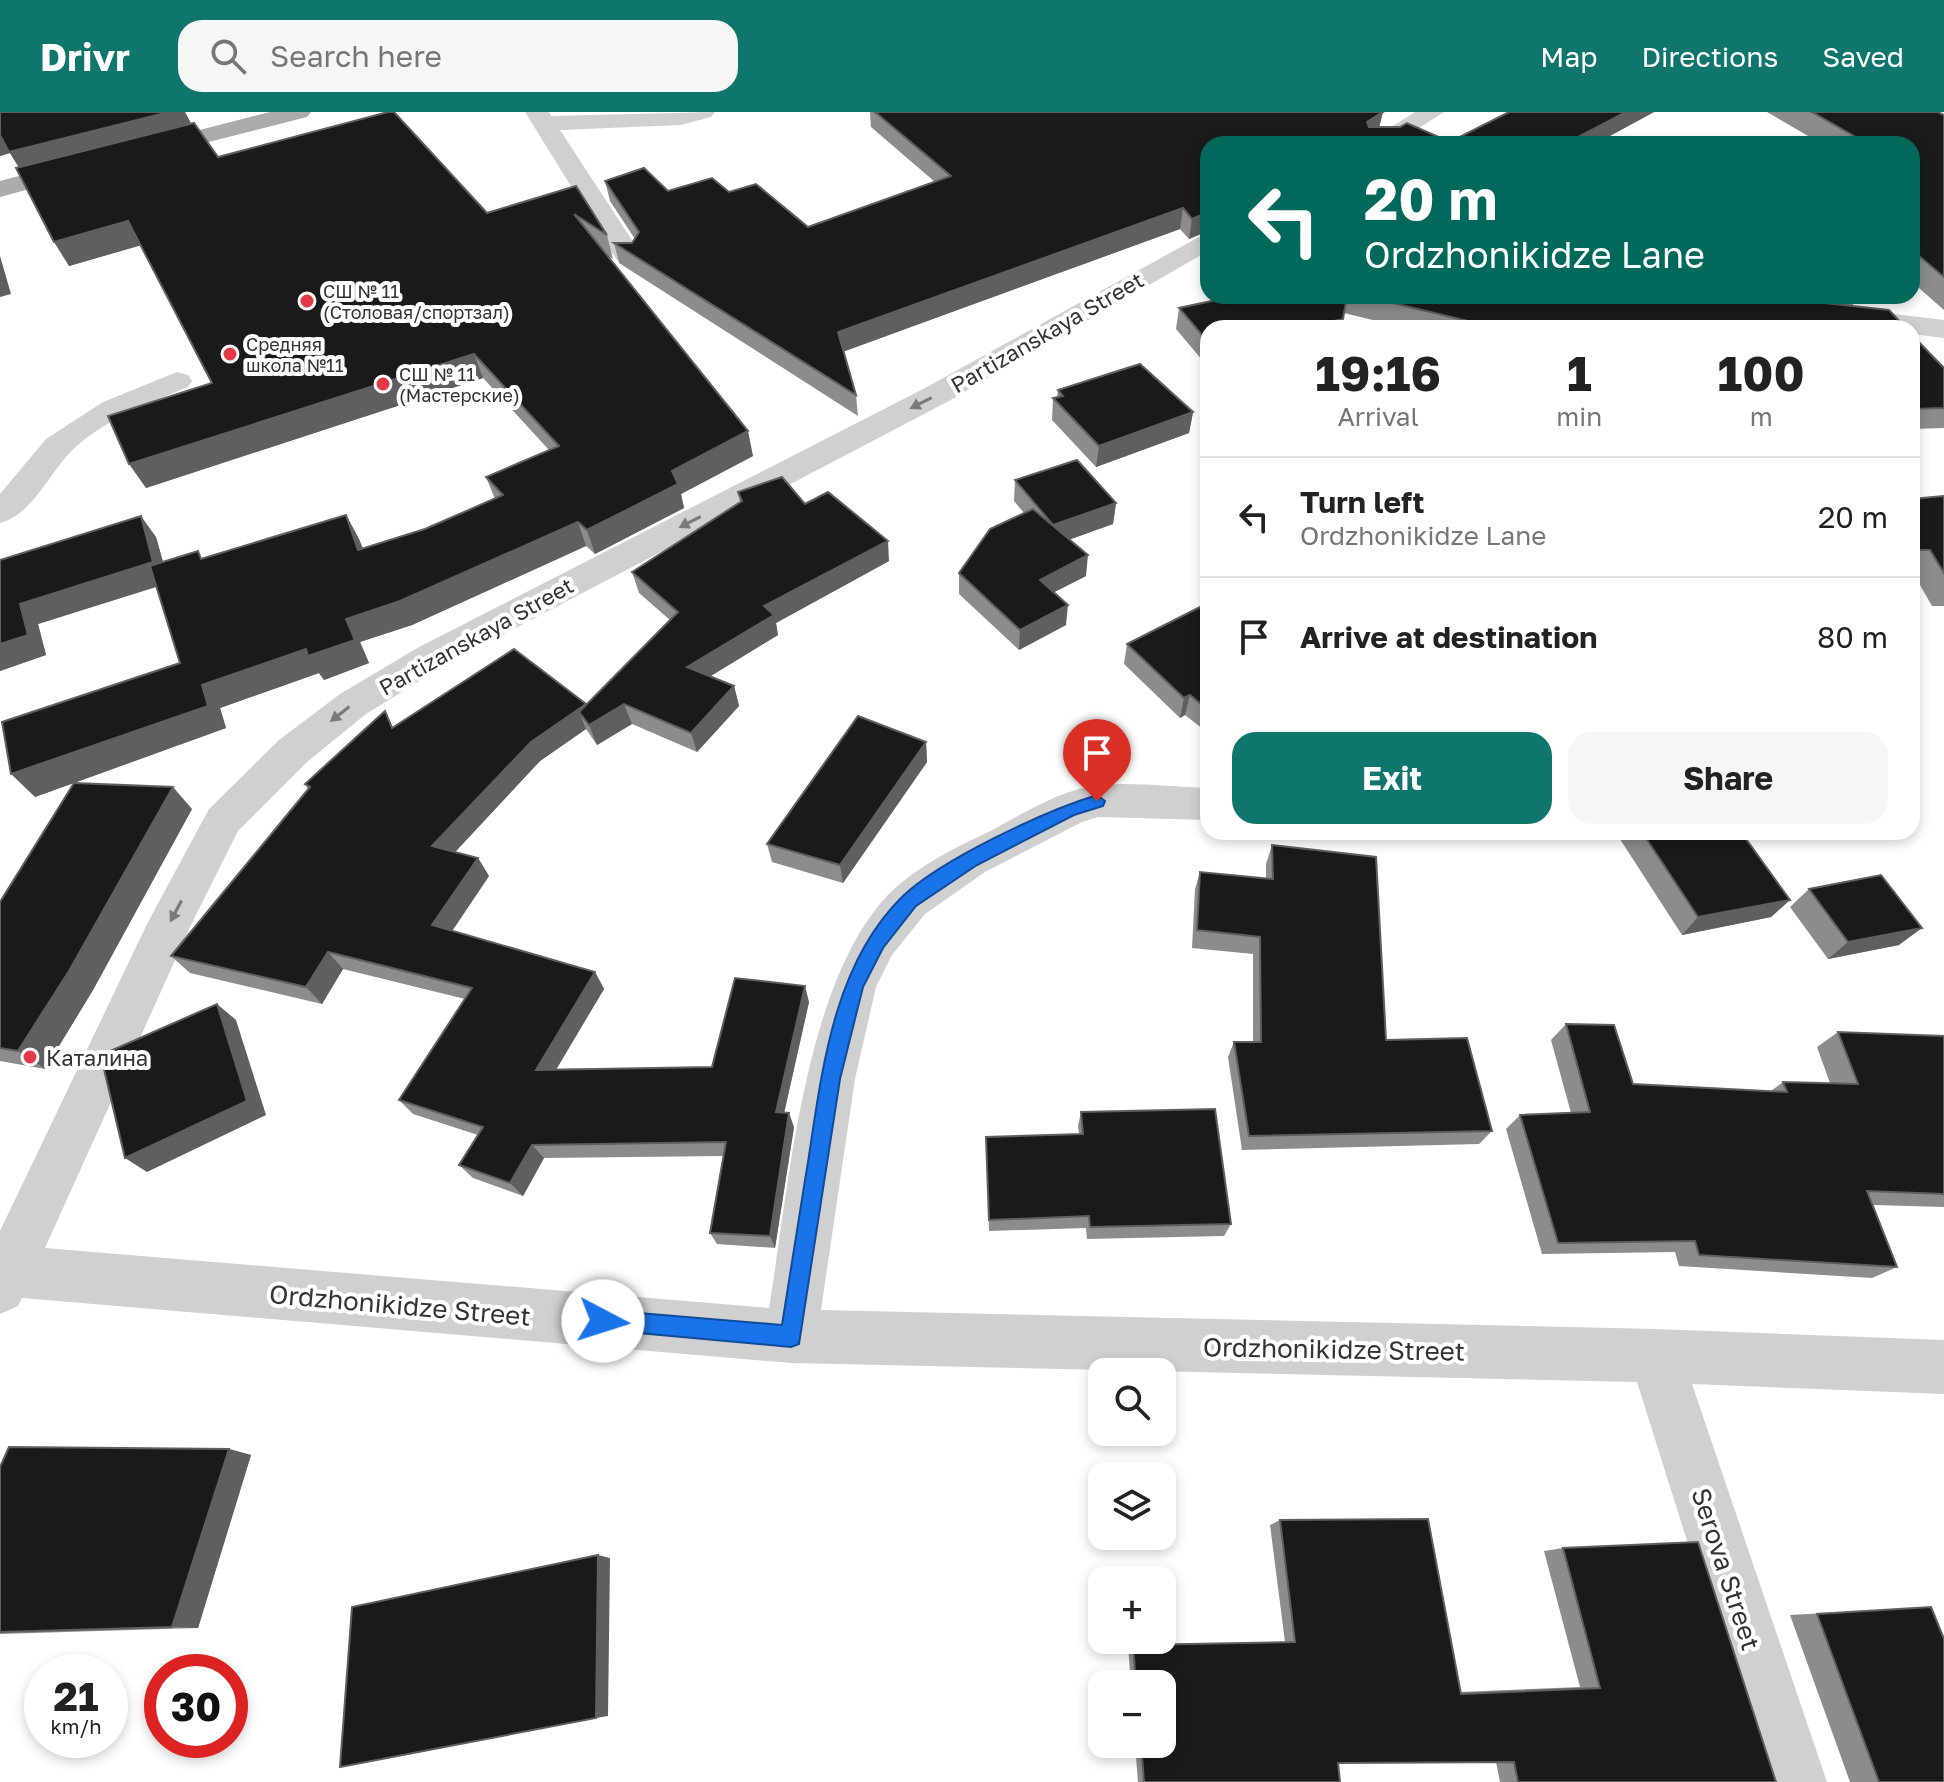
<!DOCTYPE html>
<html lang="en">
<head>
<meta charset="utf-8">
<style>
	:root { --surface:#fff; --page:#f6f6f6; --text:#222; --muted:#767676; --line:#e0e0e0; --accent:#0f766e }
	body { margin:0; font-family:"Golos Text",sans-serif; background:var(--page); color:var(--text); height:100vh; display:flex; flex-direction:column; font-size:30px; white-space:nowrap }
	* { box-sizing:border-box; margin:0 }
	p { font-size:26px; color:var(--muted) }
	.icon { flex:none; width:44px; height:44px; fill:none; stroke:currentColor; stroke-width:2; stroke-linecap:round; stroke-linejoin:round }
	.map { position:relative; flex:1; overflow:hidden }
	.side { position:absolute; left:1200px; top:208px; width:720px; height:520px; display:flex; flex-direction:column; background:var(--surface); border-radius:24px; box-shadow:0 4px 12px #0003 }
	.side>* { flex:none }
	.hud { position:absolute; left:1200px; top:24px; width:720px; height:168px; border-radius:24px; box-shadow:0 4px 12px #0003; background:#00695c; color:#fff; overflow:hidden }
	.tools { position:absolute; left:1088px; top:1246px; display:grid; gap:16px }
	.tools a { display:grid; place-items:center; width:88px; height:88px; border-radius:16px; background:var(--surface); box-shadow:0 4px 12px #0003; font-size:40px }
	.speed { position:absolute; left:24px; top:1542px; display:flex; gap:16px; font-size:40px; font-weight:700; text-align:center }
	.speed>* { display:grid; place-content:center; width:104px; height:104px; border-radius:50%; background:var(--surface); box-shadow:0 4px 12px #0003; line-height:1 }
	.speed small { font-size:20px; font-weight:400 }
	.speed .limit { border:12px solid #d22; background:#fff; color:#111 }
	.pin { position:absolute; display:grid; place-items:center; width:68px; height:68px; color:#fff; margin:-82px -34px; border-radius:50% 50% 50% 0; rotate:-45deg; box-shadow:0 0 8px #0007 }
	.pin .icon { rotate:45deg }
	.me { position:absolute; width:88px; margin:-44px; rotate:95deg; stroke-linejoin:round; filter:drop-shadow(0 0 6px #0008) }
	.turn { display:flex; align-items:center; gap:28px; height:168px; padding:0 32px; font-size:36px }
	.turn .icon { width:104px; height:104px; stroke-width:2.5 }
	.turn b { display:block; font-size:56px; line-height:68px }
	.eta { display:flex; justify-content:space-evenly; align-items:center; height:136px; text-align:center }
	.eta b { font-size:48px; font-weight:700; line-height:56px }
	.cta { display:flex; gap:16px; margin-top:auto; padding:16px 32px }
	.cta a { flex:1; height:92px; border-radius:24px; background:var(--accent); color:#fff; font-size:32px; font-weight:700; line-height:92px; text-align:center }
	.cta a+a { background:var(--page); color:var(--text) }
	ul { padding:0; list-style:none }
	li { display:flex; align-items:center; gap:24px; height:120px; padding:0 32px; border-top:2px solid var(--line) }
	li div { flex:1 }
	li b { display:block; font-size:30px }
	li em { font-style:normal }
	header { display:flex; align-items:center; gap:48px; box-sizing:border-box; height:112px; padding:0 40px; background:var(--accent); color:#fff }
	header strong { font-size:38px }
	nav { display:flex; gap:44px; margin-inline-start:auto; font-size:28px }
	.search { width:560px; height:72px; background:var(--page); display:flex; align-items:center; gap:20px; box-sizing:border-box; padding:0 28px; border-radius:24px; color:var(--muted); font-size:30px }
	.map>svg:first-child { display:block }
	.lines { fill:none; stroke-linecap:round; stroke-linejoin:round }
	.minor { fill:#d0d0d0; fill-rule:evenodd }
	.major { fill:#ababab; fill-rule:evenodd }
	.wall { fill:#8c8c8c }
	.shaded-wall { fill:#5f5f5f }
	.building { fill:#1a1a1a; stroke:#5f5f5f; stroke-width:2 }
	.oneway { fill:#7a7a7a }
	.route { fill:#1a73e8; stroke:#114b97; stroke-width:2 }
	.poi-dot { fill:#e63946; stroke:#fff; stroke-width:3 }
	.labels { text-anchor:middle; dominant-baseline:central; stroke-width:8; stroke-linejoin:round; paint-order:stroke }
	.far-poi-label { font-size:18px; fill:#333; stroke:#fff; text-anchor:start }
	.street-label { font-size:22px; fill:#333; stroke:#fff }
	.poi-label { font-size:22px; fill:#333; stroke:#fff; text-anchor:start }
	.near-street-label { font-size:26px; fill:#333; stroke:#fff }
</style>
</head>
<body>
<header>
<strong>Drivr</strong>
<div class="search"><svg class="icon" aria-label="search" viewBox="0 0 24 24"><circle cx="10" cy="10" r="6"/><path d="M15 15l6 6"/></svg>Search here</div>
<nav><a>Map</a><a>Directions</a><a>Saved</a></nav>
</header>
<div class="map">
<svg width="1944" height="1670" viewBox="0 0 1944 1670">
	<rect width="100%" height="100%" fill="#fff"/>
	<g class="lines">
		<g class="minor">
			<path d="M525 0H549L551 4 715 0 711 5 681 13 560 18 641 142 637 148H617L613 142Z"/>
			<path d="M1415 0H1444L1394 32H1364Z"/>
			<path d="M1208 120V139L947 290 445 553 366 602 307 650 238 719 191 813 45 1136 769 1196C789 1076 804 862 894 777 918 755 952 737 982 723 1017 706 1059 677 1099 673 1134 670 1172 675 1208 676V708L1098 705 1082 710 985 760 925 802 892 843 876 875 855 967 821 1198 1656 1217 1944 1228V1282L1692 1272 1827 1670H1763L1637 1270 791 1251 22 1186 18 1194 0 1202V1119L148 810 209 697 279 628 340 582 419 535 925 276Z"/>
			<path d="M1845 196 1944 208V226L1912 222V216H1864L1835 211 1831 205 1835 199Z"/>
			<path d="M177 260 188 263 192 269 188 275C150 291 109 306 78 333 51 355 35 402 0 411V382L46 327 103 290Z"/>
		</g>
		<g class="major">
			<path d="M270 0H311L307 5 146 46 134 39 137 34Z"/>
			<path d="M83 47 92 50 96 55 92 60 0 85V69Z"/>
		</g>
	</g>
	<g class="wall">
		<path d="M0 0H185L191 12 218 45 487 101 576 74 607 123 613 147 606 143 753 344 681 382 684 396 595 442 586 434 412 513 360 530 369 551 324 568 319 561 220 596 226 616 74 671 192 697 93 878 45 957 0 949V790L74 671 35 685 180 551 157 474 38 512 46 543 0 559V448L156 425 163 450 203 446 346 403 359 427 363 436 425 417 495 387 486 365 549 338 483 266 146 376 212 271 141 133 69 154 19 56 10 41 0 44Z"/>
		<path d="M870 0H1383L1379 15 1450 30 1654 0 1595 32H1208V119L1189 127 1180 117 843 239 856 283 858 304 619 151 614 131H632L635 127 610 89 605 69 668 79 729 80 808 115 935 70 871 15Z"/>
		<path d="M1767 0H1938L1944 3V198L1912 170V32H1822Z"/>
		<path d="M1208 124V152L1203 145 1206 125Z"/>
		<path d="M1233 184H1758L1906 216H1406L1344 201 1208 216V255L1176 217 1179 196Z"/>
		<path d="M1768 184H1858L1852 194Z"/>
		<path d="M1912 223 1944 256V316L1912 317Z"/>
		<path d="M1058 278 1193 300 1189 321 1096 355 1052 308 1053 286 1057 285Z"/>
		<path d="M1015 368 1116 391 1113 412 1070 427 1086 464 1054 480 1066 513 1019 538 959 482V461L1024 401 1014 389Z"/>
		<path d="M738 380 805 392 889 449 776 511 778 523 710 564 734 574 739 594 697 640 632 612 597 633 586 617 540 649 455 740 478 746 489 764 452 819 595 860 604 877 556 957 712 955 809 890 784 1001 794 1015 775 1136 717 1132 710 1121 723 1044 544 1046 523 1084 473 1066 459 1053 478 1023 413 1002 399 988 465 887 343 857 322 892 190 861 171 844 308 677 305 672 394 615 586 593 670 508 639 481 632 460 740 390Z"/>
		<path d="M1944 384V494H1932L1912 459V387Z"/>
		<path d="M1208 496V621L1185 603 1180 606 1124 552 1127 532Z"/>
		<path d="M926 630 927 650 843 771 772 750 767 732Z"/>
		<path d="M1606 720H1741L1790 788 1771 805 1682 823 1616 721 1608 722Z"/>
		<path d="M1272 733 1386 928 1492 1019 1479 1032 1242 1038 1228 945 1234 930H1253V842L1192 836 1195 777 1200 760 1266 766V752Z"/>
		<path d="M1809 777 1899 833 1828 847 1790 795Z"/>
		<path d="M1566 912 1633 972 1771 979 1783 970 1830 971 1817 935 1838 920 1944 924V1095L1873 1093 1897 1155 1872 1166 1679 1154 1675 1140 1542 1142 1506 1017 1520 1003 1571 1001 1551 928Z"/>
		<path d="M1081 1000 1231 1112 1224 1124 1087 1127 1086 1116 989 1119 986 1025 1079 1022 1078 1014Z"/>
		<path d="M229 1337 251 1343 198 1516 0 1522V1355Z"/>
		<path d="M1280 1408 1460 1580 1580 1575 1544 1439 1563 1436 1776 1670H1500L1496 1650 1338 1651 1340 1670H1138L1135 1632H1162V1572H1131L1128 1534 1285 1530 1270 1413Z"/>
		<path d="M1931 1495 1944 1670H1850L1790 1503Z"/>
	</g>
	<g class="shaded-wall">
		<path d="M169 0H185L194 17 22 60 10 41 0 44V22Z"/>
		<path d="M1383 0 1378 20 1362 29 1367 10Z"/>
		<path d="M1626 0H1654L1595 32H1565Z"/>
		<path d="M1183 96 1180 117 840 241 838 220Z"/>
		<path d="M1208 100V119L1189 127 1192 107Z"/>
		<path d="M128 109 142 133 69 154 54 130Z"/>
		<path d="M0 144 11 182 0 185Z"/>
		<path d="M1343 207 1340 216H1303Z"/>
		<path d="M474 242 483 266 146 376 129 352Z"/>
		<path d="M1193 300 1189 321 1096 355 1099 334Z"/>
		<path d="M748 319 753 344 681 382 684 396 595 442 587 418 672 359Z"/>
		<path d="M1116 391 1113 412 1052 434 1053 413Z"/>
		<path d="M346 403 359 427 372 462 358 438Z"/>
		<path d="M141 404 156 425 169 471 38 512 46 543 0 559V532L20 492Z"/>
		<path d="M578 410 586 434 412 513 360 530 369 551 324 568 319 561 220 596 226 616 35 685 11 662 202 573 346 507Z"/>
		<path d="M888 429 889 449 776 511 778 523 693 575 687 555 764 494Z"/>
		<path d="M1088 443 1086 464 1039 488 1040 468Z"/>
		<path d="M1068 493 1066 513 1019 538 1020 518Z"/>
		<path d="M734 574 739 594 697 640 691 621Z"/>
		<path d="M1190 583 1185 603 1180 606 1184 586Z"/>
		<path d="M586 592H624L632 612 597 633 589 613 579 600 586 617 540 649 444 752 432 734 531 630Z"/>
		<path d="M926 630 927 650 843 771 840 753Z"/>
		<path d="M173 675 192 697 93 878 45 957 18 939Z"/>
		<path d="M478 746 489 764 444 831 432 813Z"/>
		<path d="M1790 788 1771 805 1682 823 1698 805Z"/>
		<path d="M1922 816 1899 833 1828 847 1848 830Z"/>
		<path d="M328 840 343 857 322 892 306 875Z"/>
		<path d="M595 860 604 877 547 973 536 958Z"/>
		<path d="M805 874 809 890 781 1015 776 1000Z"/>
		<path d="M217 892 236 908 266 1003 147 1060 125 1046Z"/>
		<path d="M789 1001 794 1015 775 1136 770 1124Z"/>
		<path d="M532 1033 544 1046 523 1084 510 1071Z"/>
		<path d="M229 1337 251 1343 198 1516 172 1515Z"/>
		<path d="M598 1443 610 1446 608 1604 596 1606Z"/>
	</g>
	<g class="building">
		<path d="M0 0H169L9 40 0 23Z"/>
		<path d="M388 0H394L487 101 576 74 607 123 574 102 748 319 672 359 678 372 587 418 578 410 400 489 346 507 355 528 308 544 306 537 202 573 208 594 11 662 2 610 180 551 150 454 198 439 201 447 346 403 358 438 425 417 503 383 486 365 559 334 474 242 129 352 108 304 212 271 128 109 54 130 16 56 194 11 218 45Z"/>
		<path d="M875 0H1383L1367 10 1369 15H1400L1407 11 1450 30 1509 0H1626L1565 32H1208V100L1192 107 1183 96 838 220 856 283 614 131H632L639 120 605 69 644 56 668 79 712 66 729 80 756 72 808 115 951 64Z"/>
		<path d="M1812 0H1938L1944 3V165L1912 138V32H1868Z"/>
		<path d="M1235 184H1347L1343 207 1303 216H1208V230L1179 196Z"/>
		<path d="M1364 184H1759L1889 198 1906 216H1482L1484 213Z"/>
		<path d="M1912 223 1944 256V296L1912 297Z"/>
		<path d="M1140 252 1193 300 1099 334 1053 286 1063 284 1058 278Z"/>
		<path d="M1077 348 1116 391 1053 413 1015 368Z"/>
		<path d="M782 365 805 392 828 380 888 429 764 494 774 503 687 555 734 574 691 621 624 592 589 613 579 600 678 500 632 460 742 389 738 380Z"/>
		<path d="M1944 384V461L1930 438H1912V387Z"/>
		<path d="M1033 397 1088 443 1040 468 1068 493 1020 518 959 461 990 417Z"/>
		<path d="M141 404 153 450 20 492 28 523 0 532V448Z"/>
		<path d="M1204 493 1208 496V598L1190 583 1184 586 1127 532Z"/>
		<path d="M514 537 586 592 531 630 432 734 478 746 432 813 595 860 536 958 712 955 735 866 805 874 776 1000 789 1001 770 1124 710 1121 726 1030 532 1033 510 1071 459 1053 483 1015 399 988 472 876 328 840 306 875 171 844 310 675 305 672 385 599 392 616Z"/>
		<path d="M858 604 926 630 840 753 767 732Z"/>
		<path d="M74 671 173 675 69 859 18 939 0 936V790Z"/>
		<path d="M1642 720H1741L1790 788 1698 805Z"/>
		<path d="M1272 733 1376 745 1386 928 1467 926 1492 1019 1249 1024 1234 930H1261L1260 825 1197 818 1200 760 1273 767Z"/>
		<path d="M1881 763 1922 816 1848 830 1809 777Z"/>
		<path d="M217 892 247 989 125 1046 103 953 108 940Z"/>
		<path d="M1566 912 1614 913 1633 972 1787 980 1783 970 1858 972 1838 920 1944 924V1082L1867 1079 1897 1155 1699 1143 1695 1129 1558 1131 1520 1003 1590 1000Z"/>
		<path d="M1215 997 1231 1112 1090 1115 1089 1104 989 1108 986 1025 1083 1022 1081 1000Z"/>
		<path d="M9 1335 229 1337 172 1515 0 1520V1355Z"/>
		<path d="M1428 1407 1461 1582 1600 1576 1563 1436 1698 1430 1776 1670H1518L1514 1650 1338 1651 1340 1670H1144L1141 1632H1162V1572H1136L1133 1533 1295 1530 1280 1408Z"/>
		<path d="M598 1443 596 1606 340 1655 352 1495Z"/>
		<path d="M1931 1495 1944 1527V1670H1879L1817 1502Z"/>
	</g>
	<defs><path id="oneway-solid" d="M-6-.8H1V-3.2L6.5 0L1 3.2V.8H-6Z" transform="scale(2)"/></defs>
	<g class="oneway">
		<use href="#oneway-solid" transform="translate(921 291) rotate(153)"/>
		<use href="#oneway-solid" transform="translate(690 410) rotate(153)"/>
		<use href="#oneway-solid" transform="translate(340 602) rotate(142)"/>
		<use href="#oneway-solid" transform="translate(176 799) rotate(118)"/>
	</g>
	<path class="route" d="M1097 683 1105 689 1103 694 1074 703 977 753 916 794 883 836 863 875 840 967 799 1232 791 1235 595 1217 592 1209 595 1201 603 1198 782 1213C791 1158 799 1104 808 1050 822 959 833 852 903 784 942 747 1045 699 1097 683Z"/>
	<g class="poi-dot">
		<circle cx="307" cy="189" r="8"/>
		<circle cx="230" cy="242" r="8"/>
		<circle cx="383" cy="272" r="8"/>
		<circle cx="30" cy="945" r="8"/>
	</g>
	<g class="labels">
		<g class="far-poi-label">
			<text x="323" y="179">СШ № 11<tspan x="323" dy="21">(Столовая/спортзал)</tspan></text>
			<text x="246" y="232">Средняя<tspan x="246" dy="21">школа №11</tspan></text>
			<text x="399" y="262">СШ № 11<tspan x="399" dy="21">(Мастерские)</tspan></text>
		</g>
		<g class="street-label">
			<text transform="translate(1047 220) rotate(-30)">Partizanskaya Street</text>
			<text transform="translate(476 524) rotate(-29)">Partizanskaya Street</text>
		</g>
		<g class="poi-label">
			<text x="46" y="945">Каталина</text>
		</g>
		<g class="near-street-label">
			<text transform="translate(400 1193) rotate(5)">Ordzhonikidze Street</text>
			<text transform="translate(1334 1237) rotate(1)">Ordzhonikidze Street</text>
			<text transform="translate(1726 1457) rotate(72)">Serova Street</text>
		</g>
	</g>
</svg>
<div class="tools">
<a><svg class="icon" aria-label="search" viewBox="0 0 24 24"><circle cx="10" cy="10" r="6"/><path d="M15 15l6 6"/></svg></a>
<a><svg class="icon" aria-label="layers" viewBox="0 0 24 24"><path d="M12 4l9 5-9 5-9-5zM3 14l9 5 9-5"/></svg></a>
<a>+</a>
<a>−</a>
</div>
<div class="speed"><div>21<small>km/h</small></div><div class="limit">30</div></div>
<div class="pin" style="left:1097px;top:689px;background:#d93025"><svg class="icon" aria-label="arrive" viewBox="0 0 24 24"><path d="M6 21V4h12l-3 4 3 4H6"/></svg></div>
<svg class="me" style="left:603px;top:1209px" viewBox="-20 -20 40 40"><circle r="19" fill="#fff"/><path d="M0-13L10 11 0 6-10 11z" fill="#1a73e8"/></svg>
<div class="hud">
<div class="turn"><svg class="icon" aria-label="left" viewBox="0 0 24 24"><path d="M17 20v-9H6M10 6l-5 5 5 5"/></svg><div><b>20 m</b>Ordzhonikidze Lane</div></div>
</div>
<section class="side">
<div class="eta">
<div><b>19:16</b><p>Arrival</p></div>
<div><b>1</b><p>min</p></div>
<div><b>100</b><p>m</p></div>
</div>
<ul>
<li><svg class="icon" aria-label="left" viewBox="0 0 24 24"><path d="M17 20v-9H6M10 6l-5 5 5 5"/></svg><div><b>Turn left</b><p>Ordzhonikidze Lane</p></div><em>20 m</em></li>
<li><svg class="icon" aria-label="arrive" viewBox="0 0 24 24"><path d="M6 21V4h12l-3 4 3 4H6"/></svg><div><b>Arrive at destination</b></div><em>80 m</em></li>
</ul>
<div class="cta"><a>Exit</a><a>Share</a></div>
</section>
</div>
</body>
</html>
